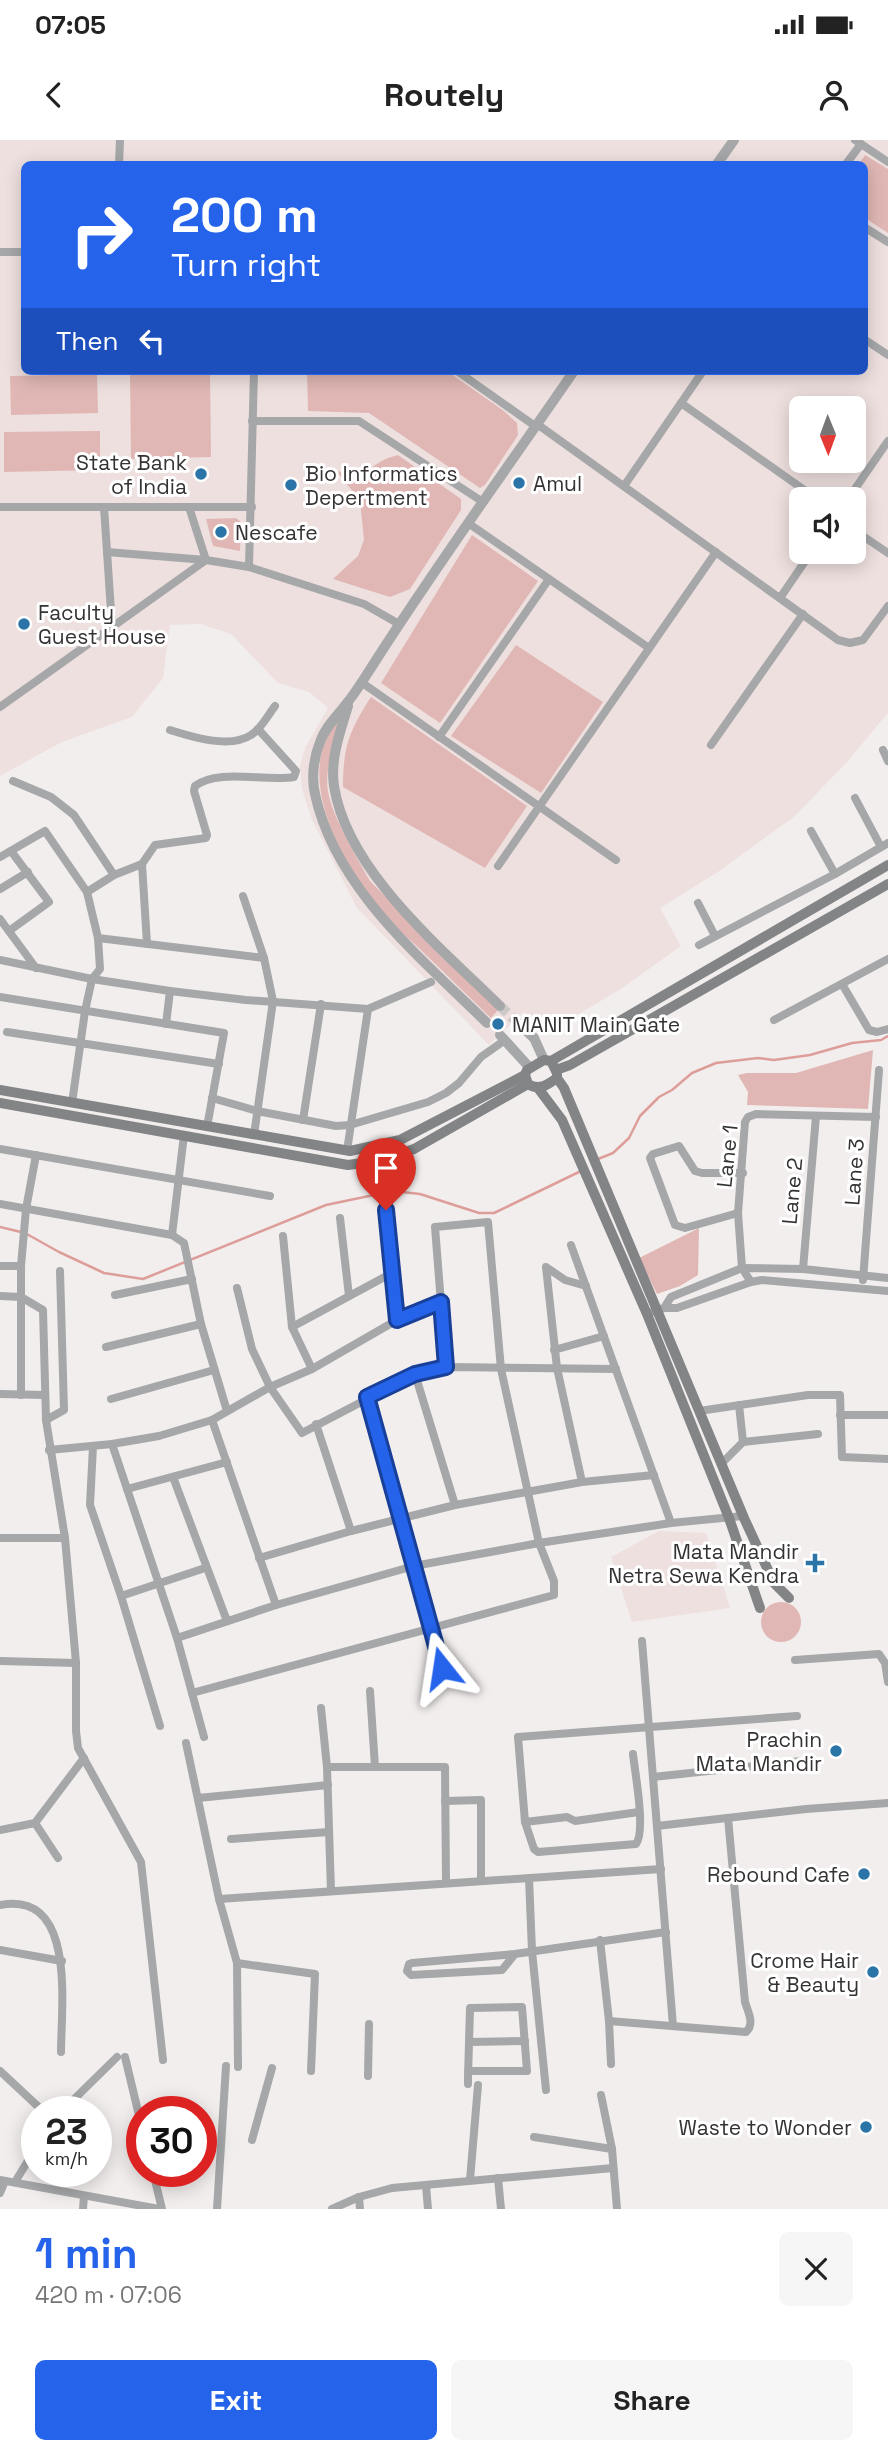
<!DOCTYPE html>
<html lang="en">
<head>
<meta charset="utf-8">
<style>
	:root { --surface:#fff; --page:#f6f6f6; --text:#222; --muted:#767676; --accent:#2563eb }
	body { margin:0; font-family:"Space Grotesk",sans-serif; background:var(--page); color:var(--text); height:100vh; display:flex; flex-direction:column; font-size:26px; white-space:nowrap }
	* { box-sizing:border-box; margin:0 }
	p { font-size:23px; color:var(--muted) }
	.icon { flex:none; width:38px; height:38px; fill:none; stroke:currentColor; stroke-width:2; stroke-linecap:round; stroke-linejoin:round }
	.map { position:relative; height:2069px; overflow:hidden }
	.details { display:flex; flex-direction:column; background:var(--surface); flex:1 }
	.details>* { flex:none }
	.top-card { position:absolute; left:21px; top:21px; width:847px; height:214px; border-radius:10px; box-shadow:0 4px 18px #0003; background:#2563eb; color:#fff; overflow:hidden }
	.needle { width:46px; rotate:179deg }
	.buttons { position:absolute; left:789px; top:256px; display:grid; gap:14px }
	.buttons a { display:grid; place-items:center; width:77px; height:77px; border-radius:10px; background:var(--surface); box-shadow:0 4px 18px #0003; font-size:35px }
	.speed { position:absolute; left:21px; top:1956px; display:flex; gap:14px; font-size:35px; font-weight:700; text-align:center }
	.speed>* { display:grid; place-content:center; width:91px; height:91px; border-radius:50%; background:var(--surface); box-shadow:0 4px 18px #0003; line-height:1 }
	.speed small { font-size:18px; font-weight:400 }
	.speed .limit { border:10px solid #d22; background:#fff; color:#111 }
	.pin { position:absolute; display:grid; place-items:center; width:60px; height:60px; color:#fff; margin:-72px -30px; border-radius:50% 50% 50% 0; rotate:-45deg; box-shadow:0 0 7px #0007 }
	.pin .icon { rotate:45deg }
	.me { position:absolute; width:77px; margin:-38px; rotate:345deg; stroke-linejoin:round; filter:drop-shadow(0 0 5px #0008) }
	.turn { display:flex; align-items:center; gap:24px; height:147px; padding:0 35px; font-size:32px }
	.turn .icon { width:91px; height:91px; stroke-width:2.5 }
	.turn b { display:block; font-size:49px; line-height:60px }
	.then { display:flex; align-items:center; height:66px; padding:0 35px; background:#0003; gap:14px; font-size:26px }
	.round { display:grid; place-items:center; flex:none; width:74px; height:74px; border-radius:10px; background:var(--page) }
	.summary { display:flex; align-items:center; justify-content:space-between; height:119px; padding:0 35px }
	h1 { font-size:42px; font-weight:600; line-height:52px; color:var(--accent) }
	.action { display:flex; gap:14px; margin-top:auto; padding:14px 35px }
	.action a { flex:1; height:80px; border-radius:10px; background:var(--accent); color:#fff; font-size:28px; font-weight:600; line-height:80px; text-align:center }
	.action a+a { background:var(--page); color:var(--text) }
	.status { display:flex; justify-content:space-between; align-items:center; height:49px; padding:0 35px; background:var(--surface); direction:ltr }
	.status svg { height:19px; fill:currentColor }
	header { display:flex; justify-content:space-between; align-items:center; height:91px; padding:0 35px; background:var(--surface); font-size:32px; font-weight:600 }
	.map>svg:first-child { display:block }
	.built { fill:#eee0df; fill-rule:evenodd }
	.green { fill:#e0b7b4 }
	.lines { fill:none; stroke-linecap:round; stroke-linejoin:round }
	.stream { stroke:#dd9e9a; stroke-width:2.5 }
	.tertiary-tunnel { stroke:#cdc8c8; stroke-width:10; stroke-dasharray:10 5; stroke-linecap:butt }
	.minor { stroke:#a5a7a8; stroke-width:8 }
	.tertiary { stroke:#a5a7a8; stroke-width:10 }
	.secondary { stroke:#828486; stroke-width:10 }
	.route-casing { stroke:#184099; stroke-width:18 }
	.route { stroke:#2563eb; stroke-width:12 }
	.poi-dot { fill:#2a74a8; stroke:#fff; stroke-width:2.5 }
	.labels { text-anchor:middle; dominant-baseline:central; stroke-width:6; stroke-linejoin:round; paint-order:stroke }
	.poi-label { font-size:21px; fill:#343232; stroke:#fff; text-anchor:end }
	.street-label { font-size:21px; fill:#343232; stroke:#fff }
</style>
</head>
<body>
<div class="status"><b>07:05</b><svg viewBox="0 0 49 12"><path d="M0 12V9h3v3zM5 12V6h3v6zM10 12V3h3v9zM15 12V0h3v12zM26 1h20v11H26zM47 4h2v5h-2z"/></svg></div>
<header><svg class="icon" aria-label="back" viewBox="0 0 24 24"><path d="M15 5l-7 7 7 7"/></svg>Routely<svg class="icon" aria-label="person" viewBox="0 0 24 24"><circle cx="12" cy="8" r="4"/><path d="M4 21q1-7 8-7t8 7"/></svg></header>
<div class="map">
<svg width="888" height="2069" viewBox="0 0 888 2069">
	<rect width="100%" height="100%" fill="#f3eeee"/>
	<g class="built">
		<path d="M0 0H888V573L847 622 795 676 718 732 660 768 681 806 621 849 548 892 524 872 489 905 357 768 312 680 302 649 300 626 305 608 328 568 309 552 278 543 231 494 201 484 170 485 163 538 132 577 62 602 0 636ZM24 24H864V231H24ZM802 268H854V320H802ZM802 359H854V411H802Z"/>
		<path d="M659 1391 706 1393 730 1468 632 1482 611 1417Z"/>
	</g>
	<g class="green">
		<path d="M865 15 888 29V93L865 78 864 24H859Z"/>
		<path d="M307 231H447L504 271 517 283 518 295 485 345 480 348 369 273 308 271Z"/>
		<path d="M210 232 211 317 131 319 130 233Z"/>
		<path d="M97 234 98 273 11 275 10 236Z"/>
		<path d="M100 291V330L4 332V292Z"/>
		<path d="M398 315 461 359V370L410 449 390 457 333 439 358 416 364 400 360 360 336 331C376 338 367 322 398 315Z"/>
		<path d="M236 378 241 382 240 411 213 406 206 379Z"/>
		<path d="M472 395 538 441 440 583 381 543Z"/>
		<path d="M516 505 603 562 541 653 451 596Z"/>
		<path d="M371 557 527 666 485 728 343 647C343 607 349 591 371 557Z"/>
		<path d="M341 578C335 601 324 628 328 652 333 678 357 718 370 741L498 870 491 878C469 857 447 835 426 815 413 802 399 791 387 778 346 731 287 633 341 578Z"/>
		<path d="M873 910 868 969 747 965 748 952 738 935 747 933H796Z"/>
		<path d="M699 1088 698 1135 680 1146 657 1154 639 1118Z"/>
		<circle cx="781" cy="1482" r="20"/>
	</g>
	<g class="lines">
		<g class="stream">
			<path d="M598 1019 613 1013 629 998 640 976 659 957 672 950 692 933 716 923 758 918 774 920 810 915 852 903 881 900 888 896"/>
			<path d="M0 1087 25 1093 59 1112 104 1133 143 1139 326 1065 393 1051 420 1054 479 1073H494L581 1031"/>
		</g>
		<path class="tertiary-tunnel" d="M500 866 515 880"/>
		<g class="minor">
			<path d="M855 0 888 22"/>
			<path d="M119 24 120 0"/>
			<path d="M846 24 861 4"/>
			<path d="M864 87 888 102"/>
			<path d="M0 112H24"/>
			<path d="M864 199 888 215"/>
			<path d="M457 231 535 286"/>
			<path d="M681 263 817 359"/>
			<path d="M252 281H359L483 362"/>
			<path d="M537 284 838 500 850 503 863 500 888 466"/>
			<path d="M624 346 703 231"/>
			<path d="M848 359 888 301"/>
			<path d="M0 367H252"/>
			<path d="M104 367 112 486"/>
			<path d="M468 383 649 508"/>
			<path d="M854 390 888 413"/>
			<path d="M107 412 206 420 249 427 364 464 399 484"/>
			<path d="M249 427 254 231"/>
			<path d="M780 458 812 411"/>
			<path d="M361 542 616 720"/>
			<path d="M0 567 206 420 189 367"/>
			<path d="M170 590C192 597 230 609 251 595 261 589 268 575 275 566"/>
			<path d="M439 597 549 439"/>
			<path d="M711 605 803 474"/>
			<path d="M883 610 888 621"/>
			<path d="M13 641 51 657 74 675 114 735"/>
			<path d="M855 658 881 707"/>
			<path d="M811 691 835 734"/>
			<path d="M0 717 45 691 87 752 98 798 100 829 92 839 85 871 72 963"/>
			<path d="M142 724 147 804"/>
			<path d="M498 726 716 412"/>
			<path d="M0 749 28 732"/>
			<path d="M87 752 114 735 142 724 155 705 206 698 207 695 194 651 195 646C218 628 266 642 294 637L296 631 258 589"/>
			<path d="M243 756 264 818"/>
			<path d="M698 763 715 796"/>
			<path d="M0 779 36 828"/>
			<path d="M9 791 49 762 11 711"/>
			<path d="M98 798 264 818 273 861 254 995"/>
			<path d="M699 805 835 734 888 703"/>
			<path d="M0 820 92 839 170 851 246 860 368 869 431 842"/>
			<path d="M842 844 869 890 877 892 888 889"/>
			<path d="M0 857 224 893 207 987"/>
			<path d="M774 880 888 819"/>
			<path d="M166 884 170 851"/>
			<path d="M7 892 219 924"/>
			<path d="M212 958 257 971 336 986 350 985 428 962 446 953 459 943 481 917 505 900"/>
			<path d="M303 980 321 864"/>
			<path d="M0 1009 270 1056"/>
			<path d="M347 1011 368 869"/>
			<path d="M0 1064 172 1095 184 1103 201 1184 227 1271"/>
			<path d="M386 1070 397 1180"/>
			<path d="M738 1073 685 1088 675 1085 650 1018 653 1014 679 1006 695 1031 702 1033H743"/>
			<path d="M340 1078 349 1156"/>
			<path d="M172 1095 184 995"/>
			<path d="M283 1096 292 1187 312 1229"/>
			<path d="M571 1105 671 1383"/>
			<path d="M0 1126H21"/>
			<path d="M803 1129 816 976"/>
			<path d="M863 1140 879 930"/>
			<path d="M751 1142 742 1128 738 1073 745 982 748 977 756 974 876 977"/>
			<path d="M237 1148 252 1209 270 1247 302 1293 415 1234 446 1227 616 1229"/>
			<path d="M115 1155 192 1139"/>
			<path d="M0 1156 21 1157 43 1170 46 1280 65 1398 76 1523V1591L78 1608 141 1722 163 1920"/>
			<path d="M664 1168 671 1157 742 1128 803 1129 888 1138"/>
			<path d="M652 1172 664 1168H677L751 1142 762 1140 888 1151"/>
			<path d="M292 1187 392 1133"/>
			<path d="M106 1207 201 1184"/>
			<path d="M554 1210 604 1196"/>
			<path d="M415 1234 455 1365"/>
			<path d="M0 1254 45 1255"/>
			<path d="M21 1255V1126L26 1069 36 1015"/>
			<path d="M367 1257 442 1528"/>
			<path d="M111 1259 214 1230"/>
			<path d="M699 1271 808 1255H840L842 1317 888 1319"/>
			<path d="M840 1275H888"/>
			<path d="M46 1280 64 1270 60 1131"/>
			<path d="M212 1280 276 1465"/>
			<path d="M316 1284 351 1391"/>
			<path d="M743 1302 818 1294"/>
			<path d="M112 1304 177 1498 204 1597"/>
			<path d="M93 1306 90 1365 121 1456 160 1586"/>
			<path d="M49 1310 112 1304 159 1296 212 1280 270 1247 312 1229 397 1180 441 1162"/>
			<path d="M721 1324 743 1302 739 1265"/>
			<path d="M173 1337 227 1481"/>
			<path d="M582 1342 557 1228 546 1127 565 1140 586 1146"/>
			<path d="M127 1349 227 1322"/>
			<path d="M0 1398H65"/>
			<path d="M259 1418 351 1391 455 1365 582 1342 654 1335"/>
			<path d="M121 1456 205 1428"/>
			<path d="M177 1498 276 1465 414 1426 539 1403 671 1383 743 1376"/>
			<path d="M642 1501 673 1886"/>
			<path d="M795 1520 879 1514 885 1523 888 1542"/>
			<path d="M0 1521 76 1523"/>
			<path d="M370 1551 375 1627"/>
			<path d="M192 1553 554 1455V1441L539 1403 501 1229 488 1082 435 1087 446 1227"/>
			<path d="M321 1568 327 1627 331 1751"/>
			<path d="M186 1603 219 1759 237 1823 238 1927"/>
			<path d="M327 1627H445L446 1742"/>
			<path d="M653 1637 801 1621"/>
			<path d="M198 1658 328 1645"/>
			<path d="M445 1661 481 1660V1741"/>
			<path d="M639 1672 575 1681 567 1677 525 1682 518 1597 797 1576"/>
			<path d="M525 1682 534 1709 538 1712 636 1704C646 1691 635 1633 633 1614"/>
			<path d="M35 1683 58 1718"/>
			<path d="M657 1686 806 1669 888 1663"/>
			<path d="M0 1690 35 1683 84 1618"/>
			<path d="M231 1699 329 1692"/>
			<path d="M529 1738 532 1811 546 1950"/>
			<path d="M219 1759 661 1729"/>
			<path d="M0 1765C77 1750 61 1866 61 1912"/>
			<path d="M600 1800 609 1881 611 1924"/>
			<path d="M0 1810 62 1821"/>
			<path d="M515 1814 412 1823 409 1824 407 1831 411 1835 502 1830 515 1814 666 1792"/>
			<path d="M237 1823 315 1834 311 1931"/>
			<path d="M609 1881 746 1892C755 1884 748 1872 745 1862L728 1678"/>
			<path d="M469 1902 525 1901"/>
			<path d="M125 1917 142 1988"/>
			<path d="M0 1931 44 1972"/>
			<path d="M368 1936 369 1884"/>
			<path d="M468 1944V1937L470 1868 522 1867 527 1931H468"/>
			<path d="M601 1955 612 2009 617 2069"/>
			<path d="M61 1972 117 1917"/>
			<path d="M534 1997 612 2009"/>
			<path d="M252 2000 272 1928"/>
			<path d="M153 2032 162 2069"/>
			<path d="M498 2038 501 2069"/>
			<path d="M0 2040 159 2069"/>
			<path d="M470 2040 478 1945"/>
			<path d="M15 2042 37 2006"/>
			<path d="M426 2046 428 2069"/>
			<path d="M0 2053 5 2041"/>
			<path d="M359 2057 360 2069"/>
			<path d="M83 2069 84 2056"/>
			<path d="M217 2069 226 1926"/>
			<path d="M332 2069 359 2057 392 2048 613 2028"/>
		</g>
		<g class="tertiary">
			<path d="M717 24 734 0"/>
			<path d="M348 566C340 592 330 619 334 646 347 731 441 808 500 866"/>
			<path d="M515 880 534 898 544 920"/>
			<path d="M487 883C421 818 335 748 315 654 311 637 314 617 320 602 325 587 338 575 347 563 356 552 363 540 371 528 435 427 506 330 574 231"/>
			<path d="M500 895 530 928"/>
		</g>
		<g class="secondary">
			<path d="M544 920 551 921 557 933V938C547 945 539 951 528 944L525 935 527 930Z"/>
			<path d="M551 921 888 725"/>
			<path d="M556 930 570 925 888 744"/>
			<path d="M557 938 564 948 744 1378 774 1443 789 1458"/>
			<path d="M538 948 562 980 647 1174 729 1378 760 1468"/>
			<path d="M0 950 350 1011 400 1000 525 935"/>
			<path d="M0 963 348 1025 384 1020 414 1009 528 944"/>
		</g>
	</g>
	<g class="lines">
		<defs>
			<path id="route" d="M386 1070 397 1180 441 1162 446 1227 415 1234 367 1257 442 1528"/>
		</defs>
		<use href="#route" class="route-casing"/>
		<use href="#route" class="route"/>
	</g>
	<g class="poi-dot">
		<circle cx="201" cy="334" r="7"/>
		<circle cx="519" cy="343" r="7"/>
		<circle cx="291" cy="345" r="7"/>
		<circle cx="221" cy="392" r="7"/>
		<circle cx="24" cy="484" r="7"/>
		<circle cx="498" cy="884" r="7"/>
		<path d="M811.5 1412.5h7v7h7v7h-7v7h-7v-7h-7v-7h7z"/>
		<circle cx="836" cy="1611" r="7"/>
		<circle cx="864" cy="1734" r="7"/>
		<circle cx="873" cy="1832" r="7"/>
		<circle cx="866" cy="1987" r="7"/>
	</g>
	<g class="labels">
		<g class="poi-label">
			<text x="187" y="322">State Bank<tspan x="187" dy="24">of India</tspan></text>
			<text x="305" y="333" text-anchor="start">Bio Informatics<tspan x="305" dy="24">Depertment</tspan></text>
			<text x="533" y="343" text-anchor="start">Amul</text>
			<text x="235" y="392" text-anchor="start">Nescafe</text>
			<text x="38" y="472" text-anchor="start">Faculty<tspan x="38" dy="24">Guest House</tspan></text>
			<text x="512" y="884" text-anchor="start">MANIT Main Gate</text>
			<text x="799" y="1411">Mata Mandir<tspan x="799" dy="24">Netra Sewa Kendra</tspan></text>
			<text x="822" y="1599">Prachin<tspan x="822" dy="24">Mata Mandir</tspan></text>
			<text x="850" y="1734">Rebound Cafe</text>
			<text x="859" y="1820">Crome Hair<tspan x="859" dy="24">&amp; Beauty</tspan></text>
			<text x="852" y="1987">Waste to Wonder</text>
		</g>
		<g class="street-label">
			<text transform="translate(727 1016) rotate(-84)">Lane 1</text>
			<text transform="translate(854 1032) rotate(-86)">Lane 3</text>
			<text transform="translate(792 1051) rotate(-85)">Lane 2</text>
		</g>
	</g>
</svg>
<div class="buttons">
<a><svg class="needle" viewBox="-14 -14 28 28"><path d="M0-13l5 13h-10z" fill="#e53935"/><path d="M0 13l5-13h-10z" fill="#767676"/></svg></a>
<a><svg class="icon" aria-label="sound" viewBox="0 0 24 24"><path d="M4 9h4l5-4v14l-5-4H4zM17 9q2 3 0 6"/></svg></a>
</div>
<div class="speed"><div>23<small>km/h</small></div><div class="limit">30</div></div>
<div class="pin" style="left:386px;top:1070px;background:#d93025"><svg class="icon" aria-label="arrive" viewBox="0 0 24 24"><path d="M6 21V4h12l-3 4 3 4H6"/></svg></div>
<svg class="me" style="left:442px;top:1528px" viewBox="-20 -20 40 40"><path d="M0-17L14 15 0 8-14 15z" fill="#2563eb" stroke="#fff" stroke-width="4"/></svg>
<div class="top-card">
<div class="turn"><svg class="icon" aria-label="right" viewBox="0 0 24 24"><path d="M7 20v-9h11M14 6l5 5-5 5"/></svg><div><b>200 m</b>Turn right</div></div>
<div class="then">Then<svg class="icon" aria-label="left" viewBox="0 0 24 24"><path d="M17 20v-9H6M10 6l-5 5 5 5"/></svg></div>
</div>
</div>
<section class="details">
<div class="summary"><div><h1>1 min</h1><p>420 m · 07:06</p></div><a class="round"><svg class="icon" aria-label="close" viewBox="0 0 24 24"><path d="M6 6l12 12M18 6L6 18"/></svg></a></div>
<div class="action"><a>Exit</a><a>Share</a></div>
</section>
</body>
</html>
